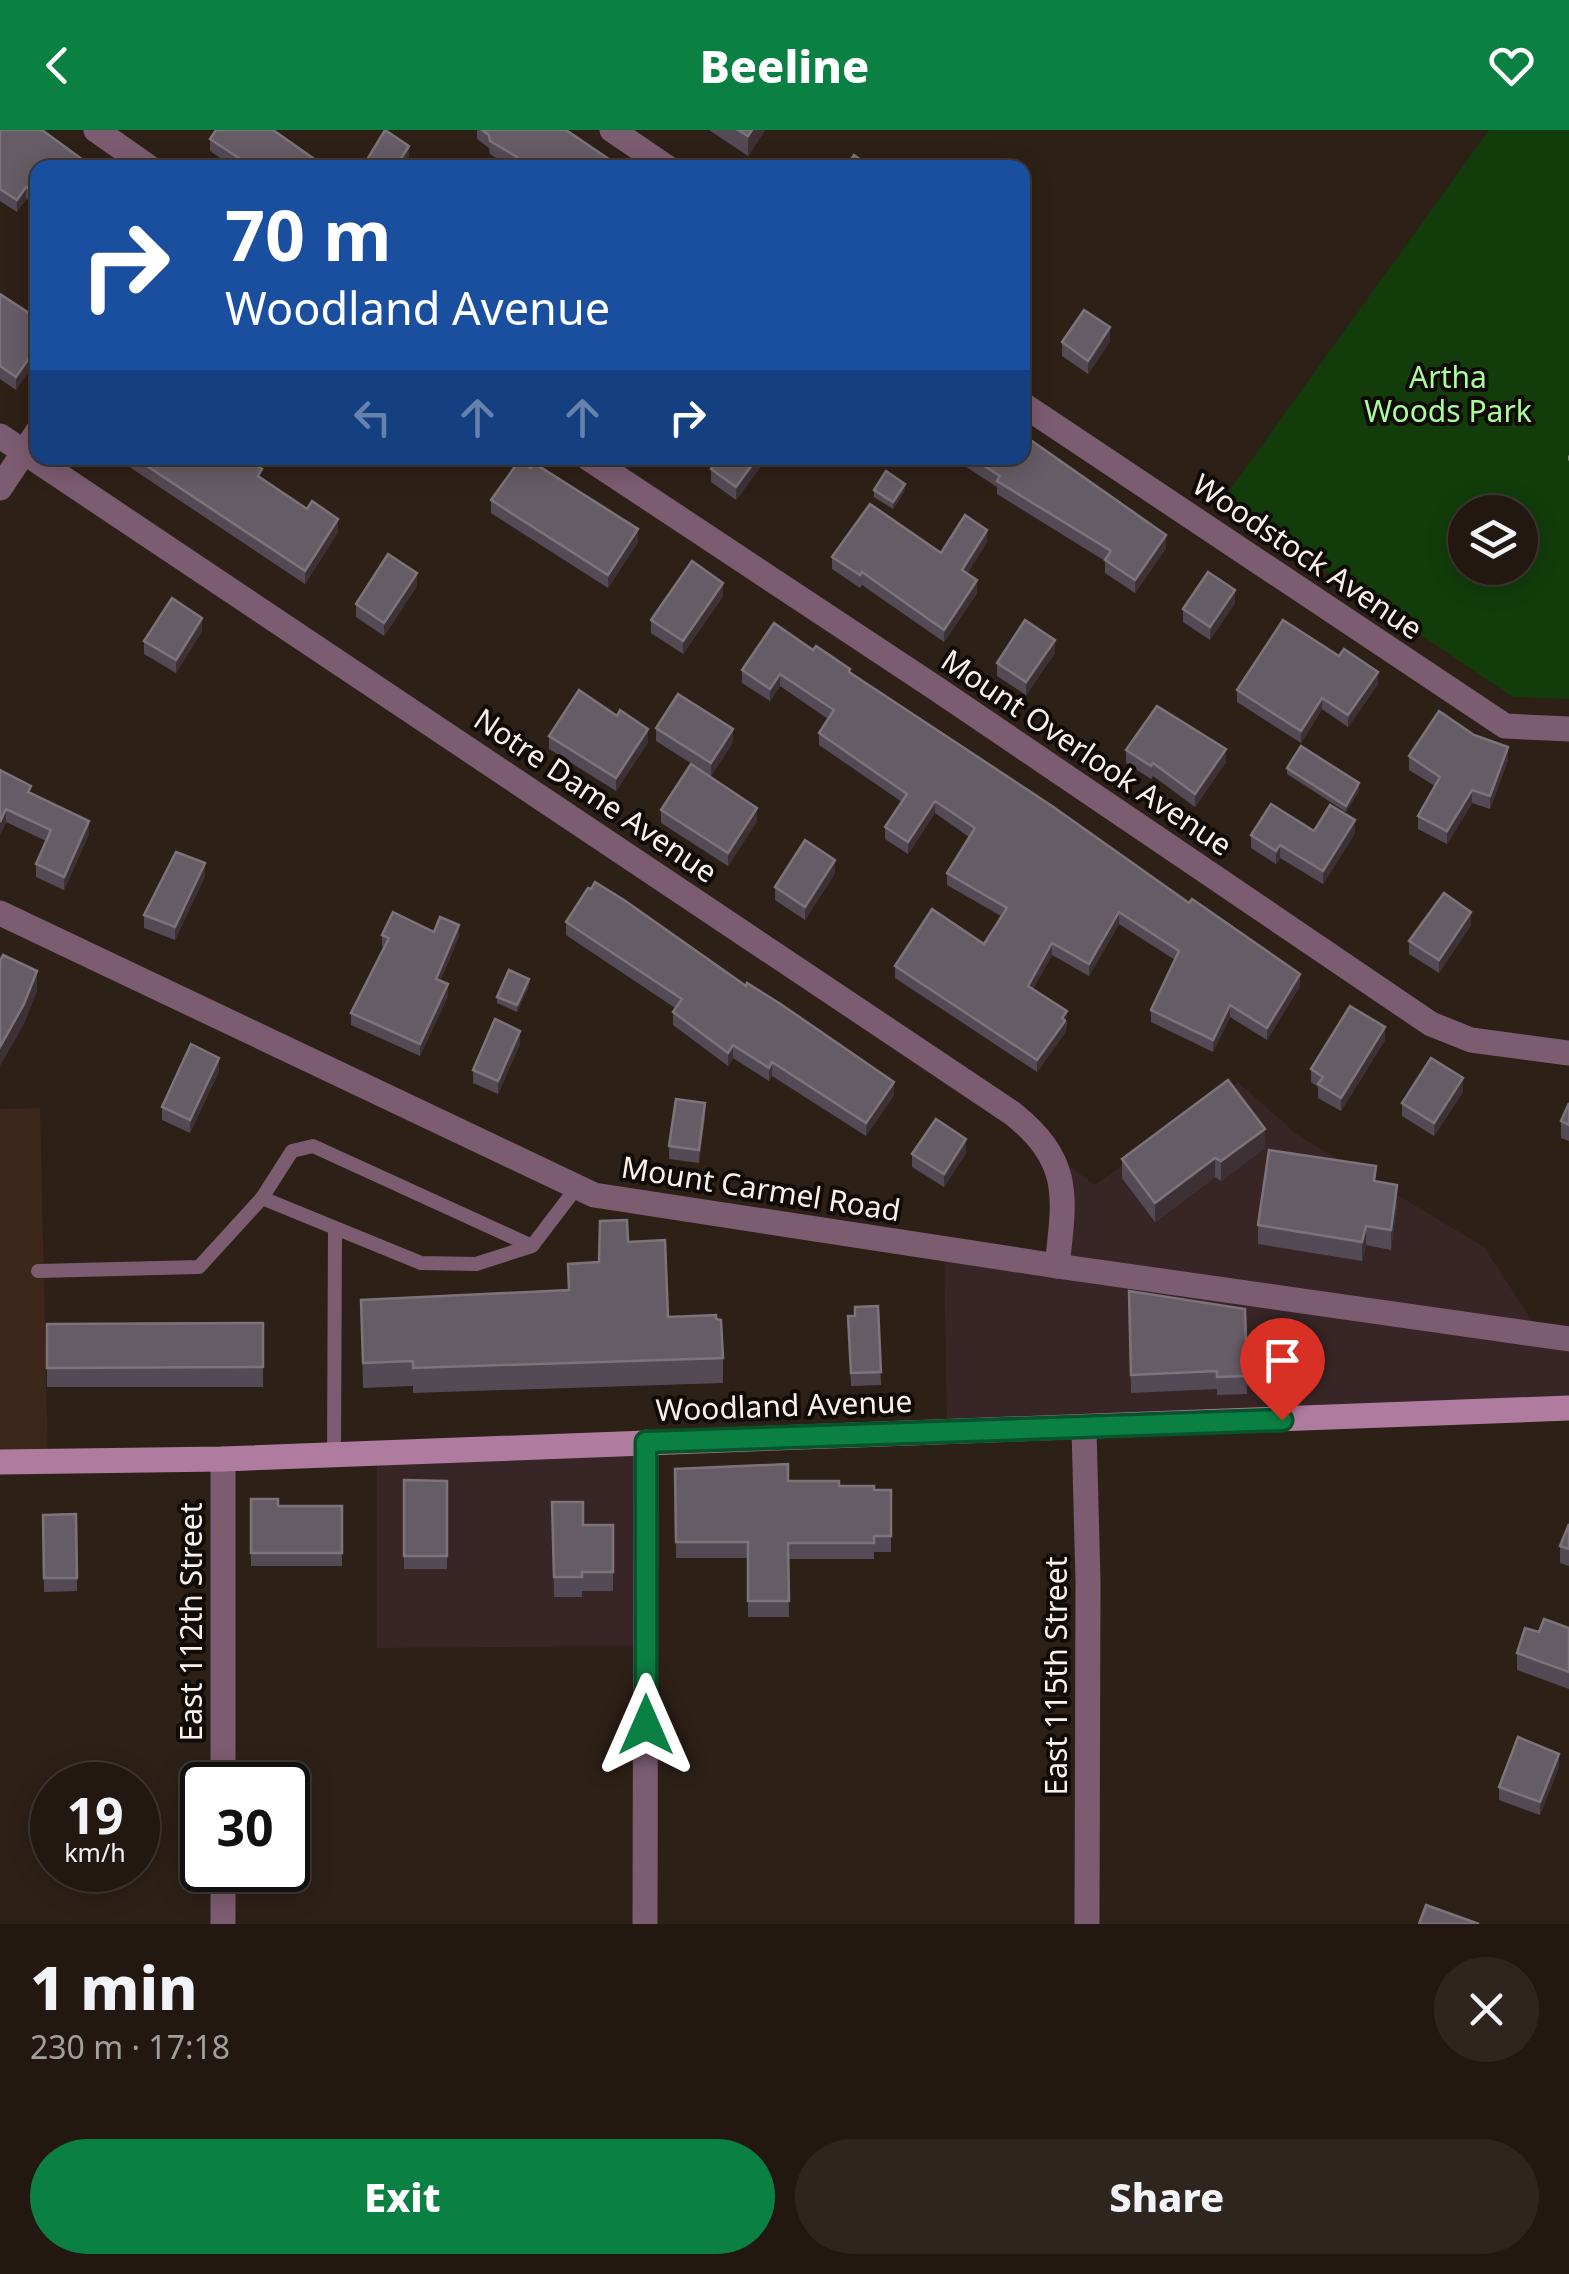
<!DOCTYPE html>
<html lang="en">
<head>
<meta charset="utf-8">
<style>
	:root { --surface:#221811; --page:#2e251f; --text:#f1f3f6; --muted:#a2a09f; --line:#3f3731; --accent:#0b8043 }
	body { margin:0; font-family:"Noto Sans",sans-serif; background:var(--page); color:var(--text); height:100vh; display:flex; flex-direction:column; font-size:38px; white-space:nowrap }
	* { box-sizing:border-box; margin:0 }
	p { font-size:32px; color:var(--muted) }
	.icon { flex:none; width:55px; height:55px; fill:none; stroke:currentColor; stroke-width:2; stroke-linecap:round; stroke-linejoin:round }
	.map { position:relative; height:1794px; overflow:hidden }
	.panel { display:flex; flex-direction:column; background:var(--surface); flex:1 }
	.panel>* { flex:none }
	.guide { position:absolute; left:30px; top:30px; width:1000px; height:305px; border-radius:20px; box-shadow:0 5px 25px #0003,0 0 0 2px var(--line); background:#1a4fa0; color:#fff; overflow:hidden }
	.fabs { position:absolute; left:1448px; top:365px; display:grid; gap:20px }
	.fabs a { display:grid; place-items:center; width:90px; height:90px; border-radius:50%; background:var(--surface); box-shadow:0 5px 25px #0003,0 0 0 2px var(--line); font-size:50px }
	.speed { position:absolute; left:30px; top:1632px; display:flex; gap:20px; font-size:50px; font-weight:700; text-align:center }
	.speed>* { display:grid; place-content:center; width:130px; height:130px; border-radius:50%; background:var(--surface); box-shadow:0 5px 25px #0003,0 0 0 2px var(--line); line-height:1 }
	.speed small { font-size:25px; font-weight:400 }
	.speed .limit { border:5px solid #111; border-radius:15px; background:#fff; color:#111 }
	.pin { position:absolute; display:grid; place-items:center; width:85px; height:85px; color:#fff; margin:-102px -42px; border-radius:50% 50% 50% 0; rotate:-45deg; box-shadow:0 0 10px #0007 }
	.pin .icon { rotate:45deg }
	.me { position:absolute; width:110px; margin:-55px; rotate:0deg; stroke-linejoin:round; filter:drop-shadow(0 0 8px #0008) }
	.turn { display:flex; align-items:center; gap:35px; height:210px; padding:0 30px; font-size:45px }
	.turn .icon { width:130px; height:130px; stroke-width:2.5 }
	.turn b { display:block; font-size:70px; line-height:85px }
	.lanes { display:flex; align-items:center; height:95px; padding:0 30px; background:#0003; justify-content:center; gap:50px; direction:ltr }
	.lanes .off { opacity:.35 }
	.round { display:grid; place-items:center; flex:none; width:105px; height:105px; border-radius:52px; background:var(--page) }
	.head { display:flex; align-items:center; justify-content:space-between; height:170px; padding:0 30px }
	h1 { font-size:60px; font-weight:800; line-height:75px }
	.primary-button { display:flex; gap:20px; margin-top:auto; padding:20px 30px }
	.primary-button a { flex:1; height:115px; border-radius:60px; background:var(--accent); color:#fff; font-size:40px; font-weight:800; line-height:115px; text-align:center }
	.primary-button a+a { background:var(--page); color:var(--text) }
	header { display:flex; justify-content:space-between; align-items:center; height:130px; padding:0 30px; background:var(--accent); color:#fff; font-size:45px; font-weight:800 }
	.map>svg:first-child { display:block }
	.commercial { fill:#382525 }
	.built { fill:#3b281a }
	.green { fill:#123d0b; fill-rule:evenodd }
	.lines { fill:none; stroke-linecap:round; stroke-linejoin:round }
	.path { stroke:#8d827a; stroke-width:5; stroke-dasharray:8 5; stroke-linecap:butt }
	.lane { stroke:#7c5c71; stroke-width:14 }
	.street { stroke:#7c5c71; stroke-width:25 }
	.secondary { stroke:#af7b9e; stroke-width:25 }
	.wall { fill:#544a55 }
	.shaded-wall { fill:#3d3136 }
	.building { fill:#665c65; stroke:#7d737a; stroke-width:2.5 }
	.route-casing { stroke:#07532c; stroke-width:25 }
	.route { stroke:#0b8043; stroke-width:18 }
	.labels { text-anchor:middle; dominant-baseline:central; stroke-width:8; stroke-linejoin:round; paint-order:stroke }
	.park-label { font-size:30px; fill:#aafb9e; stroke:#110b07 }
	.street-label { font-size:30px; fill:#faf1ea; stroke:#110b07 }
</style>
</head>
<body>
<header><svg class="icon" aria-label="back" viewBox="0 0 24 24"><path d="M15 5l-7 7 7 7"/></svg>Beeline<svg class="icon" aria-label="heart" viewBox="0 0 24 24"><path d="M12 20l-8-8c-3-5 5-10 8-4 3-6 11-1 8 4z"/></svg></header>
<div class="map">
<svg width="1569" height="1794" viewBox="0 0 1569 1794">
	<rect width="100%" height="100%" fill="#2d2017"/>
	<g class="commercial">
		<path d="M1238 952 1295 1003 1484 1117 1540 1203 1569 1218V1278L947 1303 944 1119 1057 1136 1051 1023 1095 1055Z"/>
		<path d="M646 1312V1516L377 1518V1323Z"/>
	</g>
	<path class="built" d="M40 978 48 1331 0 1332V979Z"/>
	<path class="green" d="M1489 0H1569V569L1513 567 1222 371ZM1465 382H1520V438H1465Z"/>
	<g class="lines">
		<path class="path" d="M1568 328H1569"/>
		<g class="lane">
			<path d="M532 1116 476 1134 421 1133 262 1068 292 1021 313 1016 532 1116 577 1057"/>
			<path d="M38 1141 199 1137 262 1068"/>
			<path d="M1279 1216 1282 1290"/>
			<path d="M334 1325 335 1099"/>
		</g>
		<g class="street">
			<path d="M96 0 150 38"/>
			<path d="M612 0 668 38"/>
			<path d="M1022 274 1505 596 1569 599"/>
			<path d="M0 306 1012 983C1072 1031 1065 1066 1057 1136"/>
			<path d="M588 328 934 557 1431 894 1471 910 1569 923"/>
			<path d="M0 358 38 301"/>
			<path d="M0 783 594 1065 1057 1136 1569 1209"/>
			<path d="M1084 1299 1088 1451 1087 1794"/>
			<path d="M223 1329V1655"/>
			<path d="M223 1740V1794"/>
			<path d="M645 1794 646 1312"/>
		</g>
		<path class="secondary" d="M0 1332 223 1329 1569 1278"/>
	</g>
	<g class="wall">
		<path d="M0 0 38 38V76L26 69 17 82 0 71Z"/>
		<path d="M477 0H566L622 38H512L490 24 489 18 477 9Z"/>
		<path d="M709 0H765L748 26Z"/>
		<path d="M210 9 320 33 335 38H235L210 21Z"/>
		<path d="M0 164 38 189 16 260 0 249Z"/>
		<path d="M1110 211 1088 244 1062 226V212Z"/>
		<path d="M116 328H245L262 349 307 379 338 402 305 454Z"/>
		<path d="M428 328H449L442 337Z"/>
		<path d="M767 328 736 370 711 352V339Z"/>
		<path d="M926 328H1022L1166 418 1135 463 1105 443V431L997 364V357L954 329 949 336 943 332 940 337Z"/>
		<path d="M874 360H905L893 379 874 367Z"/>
		<path d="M491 370 638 412 608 458 491 383Z"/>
		<path d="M987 412 967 444 977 463 944 512 862 455 860 458 832 439V427L941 423Z"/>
		<path d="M417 456 384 506 356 487V474Z"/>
		<path d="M723 466 683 524 651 503V490Z"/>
		<path d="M1235 473 1210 510 1183 492V479Z"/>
		<path d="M202 501 176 543 144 524V511Z"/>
		<path d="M813 520 850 543 1300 856 1267 910 1230 887 1213 922 1151 892V880L1175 830 1119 794 1089 846 1052 825 1033 859 1067 893 1065 903 1037 942 895 848V836L984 814 1001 786 947 755V743L969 707 935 683 908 724 885 709V697L902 672 819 615V603L828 589 780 556 770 571 742 553V540Z"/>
		<path d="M1055 523 1026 565 997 546V533Z"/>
		<path d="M1378 554 1348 597 1322 579 1301 613 1237 572V560Z"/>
		<path d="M656 598 733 612 711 646 656 611Z"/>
		<path d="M549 606 648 612 616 661 549 619Z"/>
		<path d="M1126 620 1226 632 1195 677 1153 646 1151 649 1126 633Z"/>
		<path d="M1409 626 1508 630 1490 679 1472 673 1447 714 1418 699V686L1435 656 1409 640Z"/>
		<path d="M1287 638 1359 660 1346 682 1287 644Z"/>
		<path d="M0 640 89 704 64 760 36 747V734L46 711 6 692 0 705Z"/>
		<path d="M661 680 757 691 728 736 661 693Z"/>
		<path d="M1314 701 1355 703 1323 754 1280 728 1276 734 1251 718V705Z"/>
		<path d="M835 743 805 790 775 770V757Z"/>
		<path d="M205 746 175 810 144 798V785Z"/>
		<path d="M566 792 894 965 866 1006 772 946 769 951 733 928 728 936 673 895V882L675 878 566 805Z"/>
		<path d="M1471 795 1439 843 1409 824V811Z"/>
		<path d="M434 802 459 806 440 851 448 866 420 926 351 895V883L384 818 382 816V805Z"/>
		<path d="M529 856 517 882 497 873V867Z"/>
		<path d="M1385 910 1341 981 1318 968V957L1311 952V939Z"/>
		<path d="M520 914 498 964 473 953V940Z"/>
		<path d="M219 941 190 1003 162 990V977Z"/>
		<path d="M1463 962 1434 1006 1402 986V973Z"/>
		<path d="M1569 973V1011L1561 1008V991Z"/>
		<path d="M705 986 699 1033 669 1029V1016Z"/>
		<path d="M1265 1018 1221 1051 1215 1047 1155 1092 1122 1048V1029Z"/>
		<path d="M966 1023 944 1057 912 1037V1024Z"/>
		<path d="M1376 1051 1397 1074 1391 1120 1366 1115 1362 1131 1258 1114V1095Z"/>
		<path d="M628 1112 668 1187 723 1228V1253L413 1263V1256L363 1258 361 1170 568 1160 599 1132Z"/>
		<path d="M1129 1161 1245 1179 1247 1264 1217 1265V1259L1131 1263Z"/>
		<path d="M878 1176 881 1255 851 1256 848 1186H855Z"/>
		<path d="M263 1193V1257H47V1194Z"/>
		<path d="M675 1339 874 1360H891V1422H874V1429H788L789 1487H748V1428H676Z"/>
		<path d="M404 1350 447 1351V1439H404Z"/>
		<path d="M251 1369 278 1376H342V1436H251Z"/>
		<path d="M552 1372 583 1395H613V1461H582V1467H554Z"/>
		<path d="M76 1384 77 1461 44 1462 43 1385Z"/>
		<path d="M1569 1394V1436L1560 1433V1416Z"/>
		<path d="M1569 1498V1559L1517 1540V1523L1539 1502Z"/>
		<path d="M1559 1637 1540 1685 1499 1670V1657Z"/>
	</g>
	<g class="shaded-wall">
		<path d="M752 0H765L748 26V6Z"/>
		<path d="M409 16V28L403 38H395Z"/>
		<path d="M26 57V69L17 82V70Z"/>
		<path d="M1110 197V211L1088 244V231Z"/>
		<path d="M38 215V228L16 260V247Z"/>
		<path d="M442 328H449L442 337Z"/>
		<path d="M757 328H767L736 370V357Z"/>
		<path d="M905 354V360L893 379V372Z"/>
		<path d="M338 389V402L305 454V441Z"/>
		<path d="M638 399V412L608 458V445Z"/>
		<path d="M987 400V412L962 452V440Z"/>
		<path d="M1166 405V418L1135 463V450Z"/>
		<path d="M417 443V456L384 506V493Z"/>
		<path d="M977 450V463L944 512V500Z"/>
		<path d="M723 453V466L683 524V511Z"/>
		<path d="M1235 460V473L1210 510V497Z"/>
		<path d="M202 488V501L176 543V530Z"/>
		<path d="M1055 510V523L1026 565V552Z"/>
		<path d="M1378 542V554L1348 597V585Z"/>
		<path d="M780 544V556L770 571V559Z"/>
		<path d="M1322 568V579L1301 613V601Z"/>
		<path d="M648 599V612L616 661V648Z"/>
		<path d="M733 599V612L711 646V633Z"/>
		<path d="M1508 617V630L1490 679V666Z"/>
		<path d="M1226 619V632L1195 677V664Z"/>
		<path d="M1359 653V660L1346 682V676Z"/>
		<path d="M1472 660V673L1447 714V701Z"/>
		<path d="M935 671V683L908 724V712Z"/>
		<path d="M757 678V691L728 736V723Z"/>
		<path d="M6 679V692L0 705V692Z"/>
		<path d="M1355 690V703L1323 754V741Z"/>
		<path d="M89 691V704L64 760V747Z"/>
		<path d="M1280 715V728L1276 734V721Z"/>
		<path d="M835 730V743L805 790V777Z"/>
		<path d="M205 733V746L175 810V797Z"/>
		<path d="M1119 782V794L1089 846V834Z"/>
		<path d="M1471 782V795L1439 843V830Z"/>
		<path d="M459 795V806L436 860V849Z"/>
		<path d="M1052 813V825L1028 868V856Z"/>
		<path d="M37 841V861L24 894 0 936V917Z"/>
		<path d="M1300 844V856L1267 910V898Z"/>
		<path d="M529 849V856L517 882V875Z"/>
		<path d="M448 854V866L420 926V914Z"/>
		<path d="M1230 875V887L1213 922V910Z"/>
		<path d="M1067 881 1065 903 1037 942V930Z"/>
		<path d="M1385 897V910L1341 981V968Z"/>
		<path d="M520 901V914L498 964V951Z"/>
		<path d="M733 915V928L728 936V923Z"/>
		<path d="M219 928V941L190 1003V990Z"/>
		<path d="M772 932V946L769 951V938Z"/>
		<path d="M1463 948V962L1434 1006V993Z"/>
		<path d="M894 952V965L866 1006V993Z"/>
		<path d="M705 973V986L699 1033V1020Z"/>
		<path d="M1265 999V1018L1221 1051V1031Z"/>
		<path d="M966 1009V1023L944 1057V1044Z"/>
		<path d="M1215 1028V1047L1155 1092V1073Z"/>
		<path d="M1397 1055V1074L1391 1120V1100Z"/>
		<path d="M1366 1096V1115L1362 1131V1112Z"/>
		<path d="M1559 1624V1637L1540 1685V1672Z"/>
	</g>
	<g class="building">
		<path d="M0 0H42L94 38H38V64L26 57 17 70 0 59Z"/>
		<path d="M216 0H273L320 33 322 30 335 38H254L210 9Z"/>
		<path d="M385 0 409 16 395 38H362Z"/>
		<path d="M482 0H566L622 38H516L512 35 517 27 490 11 489 5Z"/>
		<path d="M738 0H752L748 6Z"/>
		<path d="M854 25 872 38H846Z"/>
		<path d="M0 164 38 189V215L16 247 0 236Z"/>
		<path d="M1084 180 1110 197 1088 231 1062 212Z"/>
		<path d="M1022 304 1166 405 1135 450 1105 430 1111 421 997 351 1000 346 972 328H1022Z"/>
		<path d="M135 328H245L262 339 258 346 307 379 312 371 338 389 305 441Z"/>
		<path d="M718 328H757L736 357 711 339Z"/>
		<path d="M519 331 531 338 534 333 638 399 608 445 491 370Z"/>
		<path d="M886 341 905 354 893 372 874 360Z"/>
		<path d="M870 374 941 423 965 385 987 400 962 440 977 450 944 500 862 442 860 445 832 427Z"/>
		<path d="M388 424 417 443 384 493 356 474Z"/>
		<path d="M692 431 723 453 683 511 651 490Z"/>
		<path d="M1208 442 1235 460 1210 497 1183 479Z"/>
		<path d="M172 468 202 488 176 530 144 511Z"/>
		<path d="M1025 490 1055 510 1026 552 997 533Z"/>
		<path d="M1283 490 1339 526 1344 519 1378 542 1348 585 1322 568 1301 601 1237 560Z"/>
		<path d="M774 493 813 520 816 516 850 539 849 542 1052 676 1189 773 1192 769 1300 844 1267 898 1230 875 1213 910 1151 880 1179 821 1119 782 1089 834 1052 813 1028 856 1067 881 1062 888 1065 891 1037 930 895 836 932 779 984 814 1007 778 947 743 975 698 935 671 908 712 885 697 907 664 819 603 834 580 780 544 770 559 742 540Z"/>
		<path d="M579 560 617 586 620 580 648 599 616 648 549 606Z"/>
		<path d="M678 564 733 599 711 633 656 598Z"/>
		<path d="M1157 576 1226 619 1195 664 1153 633 1151 636 1126 620Z"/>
		<path d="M1439 581 1474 605 1508 617 1490 666 1472 660 1447 701 1418 686 1440 647 1409 626Z"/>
		<path d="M1301 616 1359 653 1346 676 1287 638Z"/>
		<path d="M691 634 757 678 728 723 661 680Z"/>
		<path d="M0 640 31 656 28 662 89 691 64 747 36 734 51 700 6 679 0 692Z"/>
		<path d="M1271 674 1314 701 1330 675 1355 690 1323 741 1280 715 1276 721 1251 705Z"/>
		<path d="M805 710 835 730 805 777 775 757Z"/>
		<path d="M176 722 205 733 175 797 144 785Z"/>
		<path d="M595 752 624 770 746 856 747 853 779 873 894 952 866 993 772 932 769 938 733 915 728 923 673 882 682 869 566 792 588 758 591 759Z"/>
		<path d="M1444 763 1471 782 1439 830 1409 811Z"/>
		<path d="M393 782 434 802 440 787 459 795 436 849 448 854 420 914 351 883 389 808 382 805Z"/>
		<path d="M3 825 37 841 24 874 0 917V831Z"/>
		<path d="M509 840 529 849 517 875 497 867Z"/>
		<path d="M1350 876 1385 897 1341 968 1318 954 1323 947 1311 939Z"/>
		<path d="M495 889 520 901 498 951 473 940Z"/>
		<path d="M191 914 219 928 190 990 162 977Z"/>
		<path d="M1431 928 1463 948 1434 993 1402 973Z"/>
		<path d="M1228 950 1265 999 1221 1031 1215 1028 1155 1073 1122 1029Z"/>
		<path d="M676 969 705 973 699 1020 669 1016Z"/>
		<path d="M1569 973V995L1561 991Z"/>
		<path d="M936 989 966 1009 944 1044 912 1024Z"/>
		<path d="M1269 1020 1376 1036 1374 1051 1397 1055 1391 1100 1366 1096 1362 1112 1258 1095Z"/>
		<path d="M627 1090 628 1112 665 1110 668 1187 716 1185V1189L721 1190 723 1228 413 1238V1231L363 1233 361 1170 569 1160 568 1134 599 1132 600 1091Z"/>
		<path d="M1129 1161 1245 1179 1247 1246 1217 1247V1241L1131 1245Z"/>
		<path d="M878 1176 881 1242 851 1243 848 1186H855V1177Z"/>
		<path d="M263 1193V1237L47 1238V1194Z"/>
		<path d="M788 1334V1351H839V1356H874V1360H891V1406H874V1413H788L789 1471H748V1412H676L675 1339Z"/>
		<path d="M404 1350 447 1351V1426H404Z"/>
		<path d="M251 1369H278V1376H342V1423H251Z"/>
		<path d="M552 1372H583V1395H613V1442H582V1447H554Z"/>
		<path d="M76 1384 77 1448H44L43 1385Z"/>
		<path d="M1569 1394V1419L1560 1416Z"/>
		<path d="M1544 1489 1569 1498V1542L1517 1523 1525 1498 1539 1502Z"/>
		<path d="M1518 1607 1559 1624 1540 1672 1499 1657Z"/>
		<path d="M1426 1775 1479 1794H1419Z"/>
	</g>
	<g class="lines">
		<defs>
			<path id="route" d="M646 1595V1312L1282 1290"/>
		</defs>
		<use href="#route" class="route-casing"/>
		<use href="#route" class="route"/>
	</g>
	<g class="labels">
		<g class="park-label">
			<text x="1448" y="246">Artha<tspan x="1448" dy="34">Woods Park</tspan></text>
		</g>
		<g class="street-label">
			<text transform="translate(1308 426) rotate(34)">Woodstock Avenue</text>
			<text transform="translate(1087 622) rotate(34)">Mount Overlook Avenue</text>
			<text transform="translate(596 665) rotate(34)">Notre Dame Avenue</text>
			<text transform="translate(761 1058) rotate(9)">Mount Carmel Road</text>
			<text transform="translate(784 1275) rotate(-2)">Woodland Avenue</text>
			<text transform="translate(190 1492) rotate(-90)">East 112th Street</text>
			<text transform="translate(1055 1546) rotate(-90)">East 115th Street</text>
		</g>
	</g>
</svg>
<div class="fabs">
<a><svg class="icon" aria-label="layers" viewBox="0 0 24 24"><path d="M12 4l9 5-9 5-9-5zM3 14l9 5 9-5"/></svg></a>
</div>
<div class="speed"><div>19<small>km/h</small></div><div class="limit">30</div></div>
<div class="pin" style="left:1282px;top:1290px;background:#d93025"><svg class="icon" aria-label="arrive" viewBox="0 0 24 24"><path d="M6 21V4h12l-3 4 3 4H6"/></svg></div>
<svg class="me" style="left:646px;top:1595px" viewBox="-20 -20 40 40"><path d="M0-17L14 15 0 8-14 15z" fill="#0b8043" stroke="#fff" stroke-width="4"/></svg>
<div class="guide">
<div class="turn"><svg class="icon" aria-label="right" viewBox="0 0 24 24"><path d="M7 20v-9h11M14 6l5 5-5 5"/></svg><div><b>70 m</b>Woodland Avenue</div></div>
<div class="lanes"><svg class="icon off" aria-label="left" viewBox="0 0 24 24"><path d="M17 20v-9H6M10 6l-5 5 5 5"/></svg><svg class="icon off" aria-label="ahead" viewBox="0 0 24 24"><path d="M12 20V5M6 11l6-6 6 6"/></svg><svg class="icon off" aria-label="ahead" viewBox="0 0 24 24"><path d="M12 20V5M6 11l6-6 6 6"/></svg><svg class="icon" aria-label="right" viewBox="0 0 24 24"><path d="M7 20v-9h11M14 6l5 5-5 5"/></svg></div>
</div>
</div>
<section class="panel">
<div class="head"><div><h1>1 min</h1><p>230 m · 17:18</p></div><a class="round"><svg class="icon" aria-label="close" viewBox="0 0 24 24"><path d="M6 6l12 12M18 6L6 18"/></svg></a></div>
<div class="primary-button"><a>Exit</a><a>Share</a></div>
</section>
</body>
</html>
